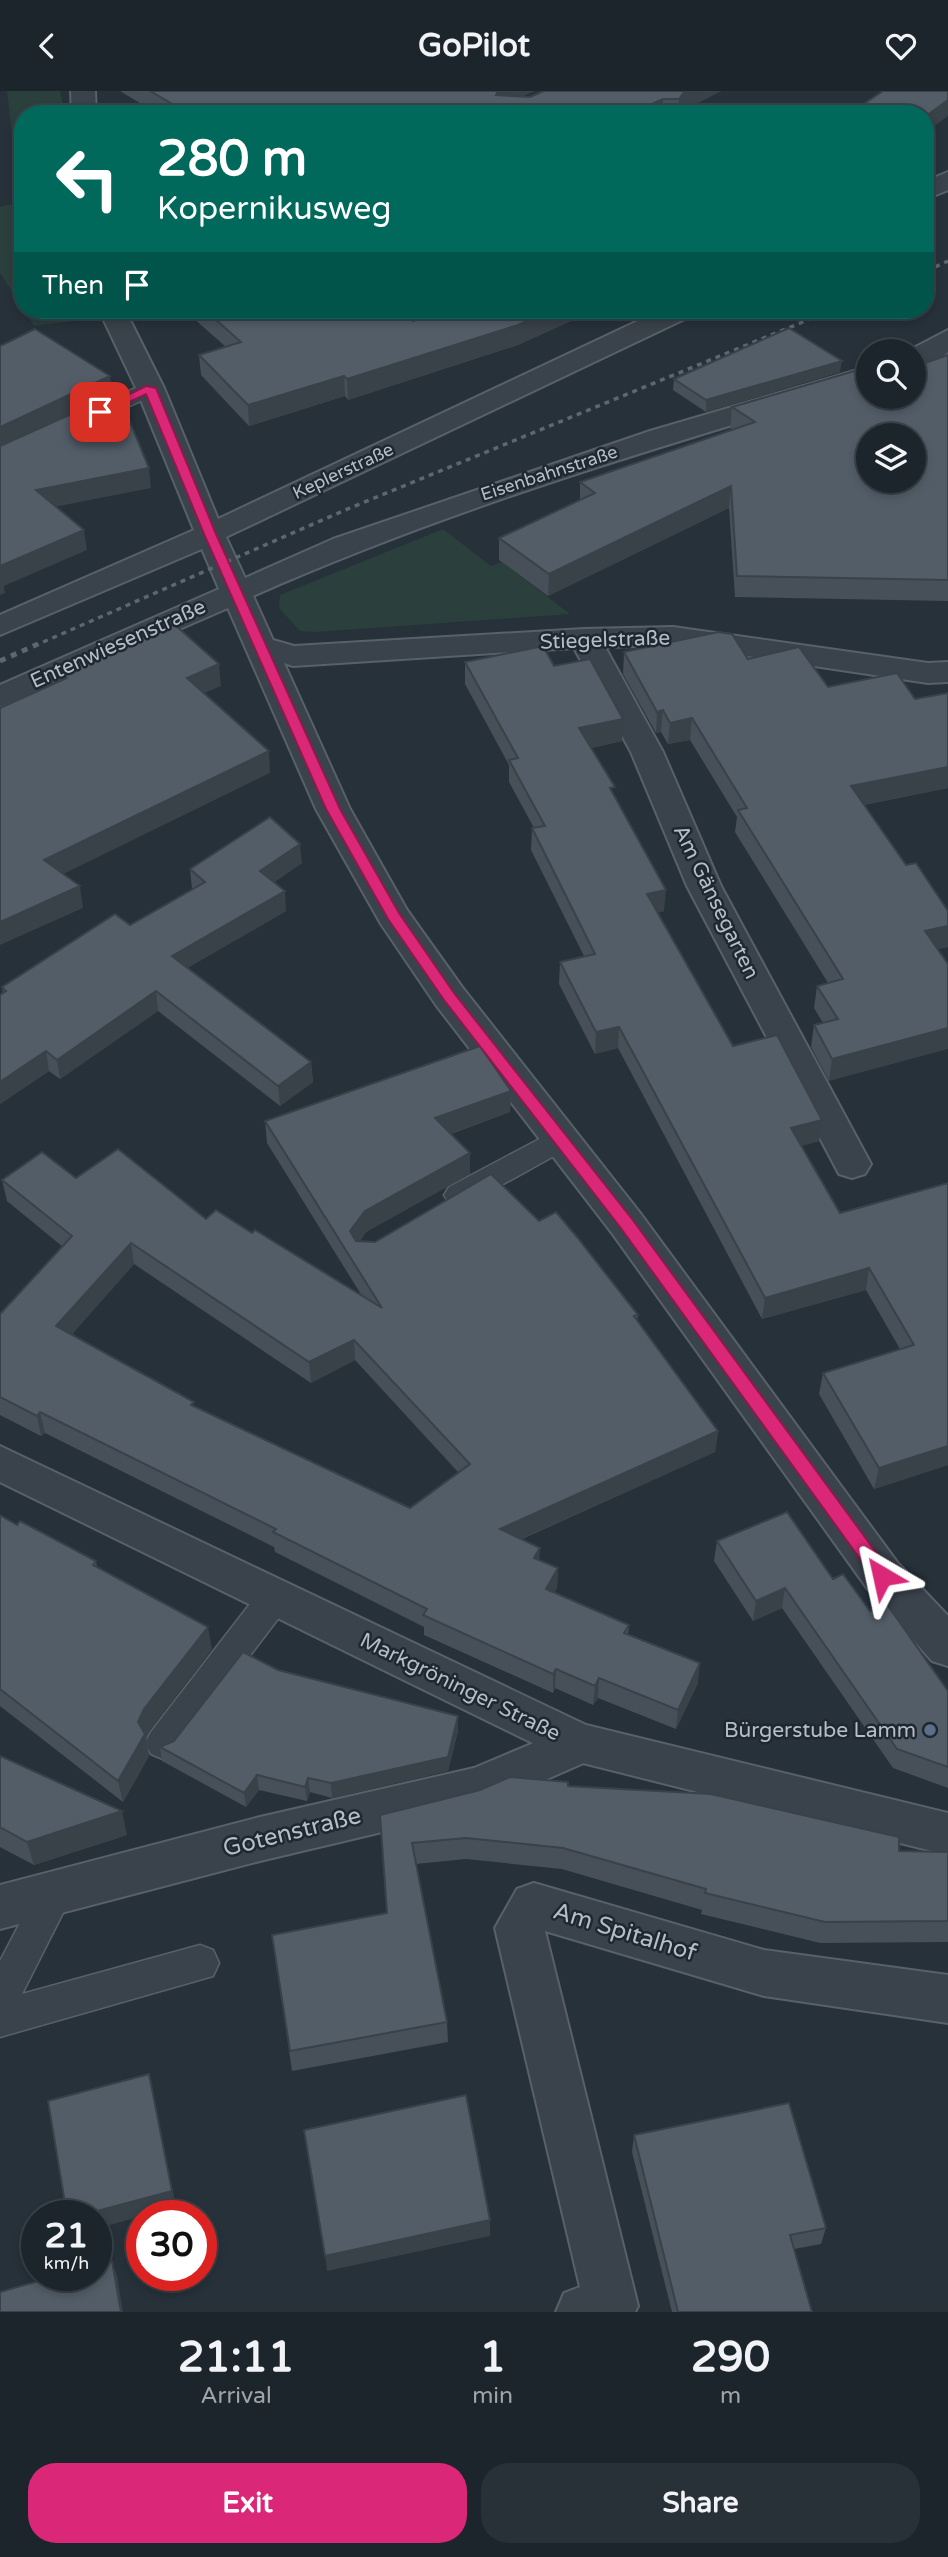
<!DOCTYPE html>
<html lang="en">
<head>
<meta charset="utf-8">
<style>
	:root { --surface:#1c252c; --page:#293138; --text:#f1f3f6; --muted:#a0a5a9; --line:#3a4248; --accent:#db2777 }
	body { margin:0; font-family:"Varela Round",sans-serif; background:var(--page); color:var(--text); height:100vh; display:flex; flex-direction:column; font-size:26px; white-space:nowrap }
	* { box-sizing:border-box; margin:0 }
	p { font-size:23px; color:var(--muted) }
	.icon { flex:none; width:38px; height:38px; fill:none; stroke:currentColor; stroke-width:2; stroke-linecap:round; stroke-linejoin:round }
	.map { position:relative; height:2221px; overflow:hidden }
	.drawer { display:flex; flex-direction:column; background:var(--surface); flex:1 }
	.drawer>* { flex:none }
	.top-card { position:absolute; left:14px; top:14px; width:920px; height:214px; border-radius:28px; box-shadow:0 4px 10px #0003,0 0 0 2px var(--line); background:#00695c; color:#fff; overflow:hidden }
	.buttons { position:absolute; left:856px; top:248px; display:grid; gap:14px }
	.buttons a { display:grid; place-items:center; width:70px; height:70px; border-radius:50%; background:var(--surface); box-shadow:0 4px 10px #0003,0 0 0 2px var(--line); font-size:35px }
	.speed { position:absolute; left:21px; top:2109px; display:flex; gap:14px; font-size:35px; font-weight:700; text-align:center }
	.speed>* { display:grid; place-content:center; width:91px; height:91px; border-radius:50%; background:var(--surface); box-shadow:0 4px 10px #0003,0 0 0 2px var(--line); line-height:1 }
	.speed small { font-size:18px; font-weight:400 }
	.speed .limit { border:10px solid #d22; background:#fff; color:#111 }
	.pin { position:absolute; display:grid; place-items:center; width:60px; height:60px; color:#fff; margin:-30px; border-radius:14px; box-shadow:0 4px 10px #0006 }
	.me { position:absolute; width:77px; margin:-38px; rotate:324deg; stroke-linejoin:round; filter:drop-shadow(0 0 5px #0008) }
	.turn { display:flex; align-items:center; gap:24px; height:147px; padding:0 28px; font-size:32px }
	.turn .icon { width:91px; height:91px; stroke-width:2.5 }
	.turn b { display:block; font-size:49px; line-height:60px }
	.then { display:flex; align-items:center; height:66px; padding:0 28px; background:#0003; gap:14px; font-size:26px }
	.eta { display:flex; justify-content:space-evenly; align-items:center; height:119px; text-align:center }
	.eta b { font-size:42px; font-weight:700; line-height:49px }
	.cta { display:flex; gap:14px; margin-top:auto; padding:14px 28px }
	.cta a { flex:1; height:80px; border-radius:28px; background:var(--accent); color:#fff; font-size:28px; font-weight:700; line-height:80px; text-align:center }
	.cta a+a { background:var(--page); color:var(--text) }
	header { display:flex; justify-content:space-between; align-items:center; height:91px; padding:0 28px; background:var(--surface); font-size:32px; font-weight:700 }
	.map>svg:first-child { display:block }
	.green { fill:#2b3f3d }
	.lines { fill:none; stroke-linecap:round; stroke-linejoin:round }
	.service-casing { stroke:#586069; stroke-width:3 }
	.minor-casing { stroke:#586069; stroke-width:4 }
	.tertiary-casing { stroke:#586069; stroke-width:4 }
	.service { fill:#3a424b; fill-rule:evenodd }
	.minor { fill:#3a424b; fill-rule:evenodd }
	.tertiary { fill:#3a424b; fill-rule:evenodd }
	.rail-far1 { stroke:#5c6771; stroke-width:3.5; stroke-dasharray:5 5; stroke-linecap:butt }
	.rail { stroke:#5c6771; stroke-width:5; stroke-dasharray:6 6; stroke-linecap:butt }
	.wall { fill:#475059; fill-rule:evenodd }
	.shaded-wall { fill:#394149 }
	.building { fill:#525d68; stroke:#394149; stroke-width:2; fill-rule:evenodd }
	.route { fill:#db2777; stroke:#8e194d; stroke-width:2 }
	.service-dot { fill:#5c6f8a; stroke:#1f2730; stroke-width:2.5 }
	.labels { text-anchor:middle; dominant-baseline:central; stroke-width:5; stroke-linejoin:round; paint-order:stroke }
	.far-street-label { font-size:18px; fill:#b5bdc6; stroke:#1f2730 }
	.street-label { font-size:21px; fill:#b5bdc6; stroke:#1f2730 }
	.poi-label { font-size:21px; fill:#b5bdc6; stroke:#1f2730; text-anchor:end }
	.near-street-label { font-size:24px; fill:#b5bdc6; stroke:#1f2730 }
</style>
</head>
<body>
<header><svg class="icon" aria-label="back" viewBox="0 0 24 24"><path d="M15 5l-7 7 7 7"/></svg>GoPilot<svg class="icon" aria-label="heart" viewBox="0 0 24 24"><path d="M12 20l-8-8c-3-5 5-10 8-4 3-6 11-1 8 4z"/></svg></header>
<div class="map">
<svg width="948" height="2221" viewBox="0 0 948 2221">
	<rect width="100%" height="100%" fill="#26313a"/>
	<g class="green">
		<path d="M7 0H60L65 23H23V217L0 182V116L20 111Z"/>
		<path d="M24 219H87L90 228 34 235Z"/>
		<path d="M443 438 491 475 502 471 570 523 316 541 300 540 279 517 280 504Z"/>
	</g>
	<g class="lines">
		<defs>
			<g id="service">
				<path d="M150 291 158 292 161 297 158 302 91 333H75L72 328 75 323Z"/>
				<path d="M562 1036 572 1039 577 1047 572 1055 469 1112 459 1115 449 1112 444 1104 449 1096Z"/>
				<path d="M275 1492 287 1496 292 1506 287 1516 175 1663 163 1668 151 1663 145 1652 151 1641 263 1496Z"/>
				<path d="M56 1783 69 1788 74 1800 22 1903 200 1854 213 1859 219 1872 213 1885 0 1946V1870L43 1788Z"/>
			</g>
			<g id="minor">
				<path d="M71 0H95L96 23H72Z"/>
				<path d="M948 81V99L926 108V90Z"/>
				<path d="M99 219H125L164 297 218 428 661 219H695L691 225 226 446 245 487 333 448 650 340 868 276V293C661 355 451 417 253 505L273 549 294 555 584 538 673 536 928 572 948 571V591L928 592 673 554 605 556 663 661 721 795 871 1073 865 1083 852 1087 839 1083 687 795 631 661 574 557 293 575 284 572 350 718 407 819 462 896 640 1122 897 1471 948 1525V1575L932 1570 867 1497 612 1142 436 914 381 833 316 718 228 517 0 616V594L219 498 202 458 0 544V524L194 439 136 297Z"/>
				<path d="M948 239V261L941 267 914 275V261H906Z"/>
				<path d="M579 1633 595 1639 602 1653 595 1667 479 1718 260 1770 0 1838V1794L260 1726 474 1677Z"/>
				<path d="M534 1792 764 1859 948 1884V1932L764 1905 545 1840 638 2215 635 2221H556L564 2202 580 2196 495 1837 517 1798Z"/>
			</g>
			<path id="tertiary" d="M0 1355 586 1634 948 1722V1764L563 1667 0 1391Z"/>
		</defs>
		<use href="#service" class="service-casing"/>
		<use href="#minor" class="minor-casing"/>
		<use href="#tertiary" class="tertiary-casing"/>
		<use href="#service" class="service"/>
		<use href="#minor" class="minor"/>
		<use href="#tertiary" class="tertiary"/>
		<g class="rail-far1">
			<path d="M926 180 948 170"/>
			<path d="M34 555 350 417 832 219"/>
		</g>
		<path class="rail" d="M0 570 38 553"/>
	</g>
	<g class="wall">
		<path d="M120 0H534L521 6H530L721 0 684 19 681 23H158Z"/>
		<path d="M191 219H398L413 230 439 219H595L518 254 348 309 345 305 249 335 201 284 199 264 226 256 192 226Z"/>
		<path d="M948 264V510L735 506 729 417 548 505 499 469V447L580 409V391L733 339 730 337 732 316 868 306Z"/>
		<path d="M840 281 706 321 673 299 674 288Z"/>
		<path d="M624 561 748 568 828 596 915 608 948 602V697L864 714 906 774 948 820V856L938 858 829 990 811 956 814 934 823 932 814 917 817 895 828 892 735 741 737 726 690 649 668 653 661 641 656 642 623 583Z"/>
		<path d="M465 571 554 575 622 650 591 657 614 704 664 820 657 822 733 955 822 1029 819 1050 801 1055 840 1122 948 1092V1374L874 1398 819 1303 823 1282 900 1258 866 1199 762 1228 618 957 595 963 559 893 560 871 584 865 531 759 532 737H534L509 691V674L465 593Z"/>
		<path d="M302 772 274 791 286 820 187 877 311 971 313 991 280 1015 158 920 60 988 49 980 0 1013V904L3 902 2 896 130 834 192 798 190 778Z"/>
		<path d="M511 1000 510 1021 451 1043 470 1062V1083L366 1141 360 1150 375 1151 539 1130 638 1224 637 1230 718 1340 715 1361 522 1448 540 1469 558 1477 557 1497 554 1501 629 1534 628 1544 698 1592 676 1638 598 1607 593 1614 555 1597 553 1602 424 1544V1536L275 1461 274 1456 45 1342 41 1345 0 1324V1223L63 1156 7 1110 2 1089 76 1087 252 1142 362 1205 267 1052 265 1030ZM134 1173 311 1292 355 1269 458 1381 410 1417 195 1315 72 1243Z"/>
		<path d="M0 1424 17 1434 96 1470 97 1476 212 1558 149 1640 146 1646 149 1665 123 1711 0 1615Z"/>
		<path d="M717 1450 833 1488 870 1520 948 1600V1697L893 1677 782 1517 753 1530 714 1470Z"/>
		<path d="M278 1579 458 1625V1640L448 1680 332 1707 310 1701 307 1710 259 1699 246 1716 162 1670 160 1656 174 1650Z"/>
		<path d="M0 1665 127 1744 34 1774 0 1756Z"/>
		<path d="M568 1695 899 1760 948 1761V1851L820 1852 701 1823 702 1819 562 1778 466 1768 416 1773 447 1931 448 1951 292 1980 272 1844 387 1822 380 1724Z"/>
		<path d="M634 2044 826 2137 821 2153 794 2158 812 2221H672L632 2061Z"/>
	</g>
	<g class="shaded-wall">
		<path d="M498 0H534L500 16 496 4Z"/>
		<path d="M685 0H721L684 19 681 23H678L679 8Z"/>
		<path d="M663 8V23H629Z"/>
		<path d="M948 9V25L926 41V25Z"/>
		<path d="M551 219H595L518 254 348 309 347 288Z"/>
		<path d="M842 270 840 281 706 321V309Z"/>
		<path d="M110 285 113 305 0 358V336Z"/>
		<path d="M344 285 345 305 249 335 248 314Z"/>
		<path d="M149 377 151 397 39 419 36 399Z"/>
		<path d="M731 395 729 417 548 505 549 483Z"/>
		<path d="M84 439 87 459 4 495 5 502 0 504V475Z"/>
		<path d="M219 573 221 595 189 609 187 587Z"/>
		<path d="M663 619 661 641 656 642 657 621Z"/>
		<path d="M692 627 690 649 668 653 670 632Z"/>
		<path d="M623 628 622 650 579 659V637Z"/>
		<path d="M269 660 270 682 47 791 44 769Z"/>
		<path d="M948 676V697L848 717 851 695Z"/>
		<path d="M300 753 302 772 262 800 260 780Z"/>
		<path d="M80 795 83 817 0 854V831Z"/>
		<path d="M666 799 664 820 645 825 647 803Z"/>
		<path d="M285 800 286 820 174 885 172 865Z"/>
		<path d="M948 835V856L921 862 925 840Z"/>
		<path d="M156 900 158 920 60 988 57 969Z"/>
		<path d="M619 936 618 957 595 963 596 941Z"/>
		<path d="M948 937V958L829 990 832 968Z"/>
		<path d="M46 960 49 980 0 1013V991Z"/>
		<path d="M311 971 313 991 280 1015 278 995Z"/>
		<path d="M511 1000 510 1021 435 1048V1027Z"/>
		<path d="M822 1029 819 1050 788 1058 791 1037Z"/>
		<path d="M470 1062V1083L366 1141 352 1161 350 1140 365 1120Z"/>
		<path d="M131 1152 134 1173 61 1256 56 1235Z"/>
		<path d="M869 1177 866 1199 762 1228 765 1207Z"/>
		<path d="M354 1249 355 1269 311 1292 309 1271Z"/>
		<path d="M40 1321 45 1342 41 1345 37 1325Z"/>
		<path d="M718 1340 715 1361 500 1457V1438Z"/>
		<path d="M948 1355V1374L874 1398 879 1377Z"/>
		<path d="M540 1457 539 1476 534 1467Z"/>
		<path d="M558 1477 557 1497 545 1517 546 1498Z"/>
		<path d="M785 1497 782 1517 753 1530 756 1510Z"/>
		<path d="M208 1536 212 1558 149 1640 146 1646 149 1665 123 1711 118 1690 138 1631 144 1618Z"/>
		<path d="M700 1572 698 1592 676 1638 678 1619Z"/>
		<path d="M556 1578 555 1597 553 1602V1583Z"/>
		<path d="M599 1587 598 1607 593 1614 595 1595Z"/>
		<path d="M458 1625V1640L448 1680 332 1707 331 1692Z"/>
		<path d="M257 1684 259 1699 246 1716 244 1702Z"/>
		<path d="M308 1687 310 1701 307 1710 305 1696Z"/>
		<path d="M122 1720 127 1744 34 1774 27 1751Z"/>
		<path d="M149 1983 176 2116 142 2124V2125L96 2138V2124H82Z"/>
		<path d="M490 2129V2145L327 2180 325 2165Z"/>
		<path d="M112 2170 117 2185 123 2221H121Z"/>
	</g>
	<g class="building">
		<path d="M150 0H498L496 4 530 6 544 0H685L679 8H663L629 23H169L181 18Z"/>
		<path d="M883 0H948V9L926 25V23H849Z"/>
		<path d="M205 219H398L413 230 439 219H551L518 234 347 288 344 285 248 314 199 264 241 251Z"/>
		<path d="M789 237 842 270 706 309 674 288Z"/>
		<path d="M35 238 110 285 0 336V255Z"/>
		<path d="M948 264V489L737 485 731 395 549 483 499 447 595 402 580 391 755 331 732 316 868 276V306H914V276ZM868 345H914V390H868Z"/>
		<path d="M118 302 149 377 36 399 84 439 0 475V355Z"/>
		<path d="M174 533 219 573 187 587 269 660 44 769 80 795 0 831V617L67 587 61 581Z"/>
		<path d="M718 541 732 543 748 568 799 556 828 596 897 582 915 608 948 602V676L851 695 906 774 916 772 948 820V835L925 840 948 873V937L832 968 814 934 838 928 817 895 843 888 738 719 747 717 692 627 670 632 663 619 657 621 624 561Z"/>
		<path d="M543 555 554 575 590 568 623 628 579 637 615 696 610 697 666 799 647 803 733 955 777 944 822 1029 791 1037 840 1122 948 1092V1355L879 1377 823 1282 914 1254 869 1177 765 1207 619 936 596 941 560 871 595 863 532 737 545 735 509 669 518 667 465 571Z"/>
		<path d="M270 726 300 753 260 780 285 800 172 865 311 971 278 995 156 900 57 969 46 960 0 991V904L6 900 2 896 115 823 130 834 205 791 190 778Z"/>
		<path d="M480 955 511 1000 435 1027 470 1062 365 1120 350 1140 356 1150 375 1151 491 1083 539 1130 556 1121 577 1146 638 1224 634 1225 718 1340 500 1438 540 1457 534 1467 558 1477 546 1498 629 1534 624 1542 700 1572 678 1619 599 1587 595 1595 556 1578 553 1583 423 1524 427 1518 273 1441 276 1438 40 1321 37 1325 0 1306V1223L72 1145 2 1089 42 1061 76 1087 118 1058 206 1128 216 1119 252 1142 255 1139 382 1217 265 1030ZM131 1152 309 1271 354 1249 470 1373 410 1417 191 1314 194 1311 56 1235Z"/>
		<path d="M787 1421 833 1488 843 1483 870 1520 886 1512 948 1600V1676L897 1658 785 1497 756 1510 717 1450Z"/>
		<path d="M0 1424 17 1434 20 1430 96 1470 93 1474 208 1536 144 1618 138 1631 145 1643 118 1690 0 1598Z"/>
		<path d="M243 1561 278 1579 458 1625 448 1666 331 1692 308 1687 305 1696 257 1684 244 1702 160 1656 174 1650Z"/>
		<path d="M0 1665 122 1720 27 1751 0 1736Z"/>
		<path d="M510 1686 568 1691V1695L711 1703 899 1746V1760L948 1761V1830L825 1831 705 1802 706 1798 563 1757 466 1747 412 1752 447 1931 290 1960 272 1844 387 1822 380 1724 480 1699Z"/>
		<path d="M149 1983 172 2100 82 2124H67L48 2010Z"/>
		<path d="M466 2004 490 2129 325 2165 304 2039Z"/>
		<path d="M789 2012 826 2137 790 2144 812 2221H678L634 2044Z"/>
		<path d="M112 2170 121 2221H0V2201L60 2184H96V2174Z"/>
	</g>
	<path class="route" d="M146 295 156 297 216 443 340 718 399 822 454 902 632 1128 889 1479 891 1485 889 1490H876L620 1136 444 909 388 828 326 718 204 443 146 303 104 323 94 321Z"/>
	<circle class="service-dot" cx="930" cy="1639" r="7"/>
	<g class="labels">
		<g class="far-street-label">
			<text transform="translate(343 380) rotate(-25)">Keplerstraße</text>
			<text transform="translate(549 382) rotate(-18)">Eisenbahnstraße</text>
		</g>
		<g class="street-label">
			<text transform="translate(605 549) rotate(-2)">Stiegelstraße</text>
			<text transform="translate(118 553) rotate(-24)">Entenwiesenstraße</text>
			<text transform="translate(716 811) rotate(64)">Am Gänsegarten</text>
			<text transform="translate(460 1596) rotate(26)">Markgröninger Straße</text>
		</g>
		<g class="poi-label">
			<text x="916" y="1639">Bürgerstube Lamm</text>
		</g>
		<g class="near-street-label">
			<text transform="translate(292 1741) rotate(-14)">Gotenstraße</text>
			<text transform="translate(625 1841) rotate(17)">Am Spitalhof</text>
		</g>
	</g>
</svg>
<div class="buttons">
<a><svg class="icon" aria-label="search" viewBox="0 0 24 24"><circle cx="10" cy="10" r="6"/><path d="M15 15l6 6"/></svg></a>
<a><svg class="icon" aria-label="layers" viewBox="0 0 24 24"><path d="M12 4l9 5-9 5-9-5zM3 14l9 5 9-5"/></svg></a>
</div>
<div class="speed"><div>21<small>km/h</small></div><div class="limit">30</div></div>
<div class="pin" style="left:100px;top:321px;background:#d93025"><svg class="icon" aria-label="arrive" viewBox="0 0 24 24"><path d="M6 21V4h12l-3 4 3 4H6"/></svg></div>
<svg class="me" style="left:882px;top:1485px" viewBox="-20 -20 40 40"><path d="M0-17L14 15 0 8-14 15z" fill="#db2777" stroke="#fff" stroke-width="4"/></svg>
<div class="top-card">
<div class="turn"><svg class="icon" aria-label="left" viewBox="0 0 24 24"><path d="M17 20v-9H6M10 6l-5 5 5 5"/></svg><div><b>280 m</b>Kopernikusweg</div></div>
<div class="then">Then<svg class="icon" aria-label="arrive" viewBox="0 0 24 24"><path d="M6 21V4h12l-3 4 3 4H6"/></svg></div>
</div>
</div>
<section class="drawer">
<div class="eta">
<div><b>21:11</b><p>Arrival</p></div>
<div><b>1</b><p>min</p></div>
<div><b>290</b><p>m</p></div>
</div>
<div class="cta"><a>Exit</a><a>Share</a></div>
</section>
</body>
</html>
